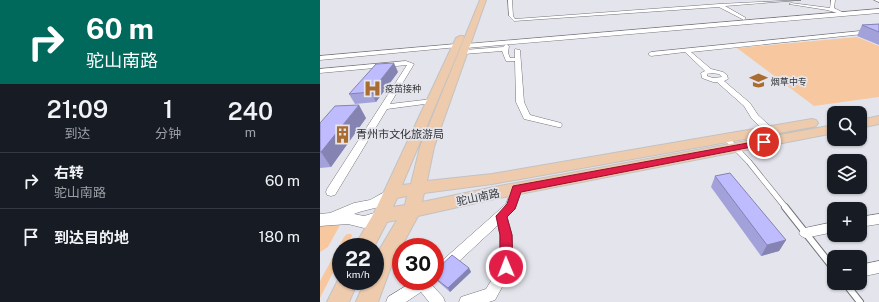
<!DOCTYPE html>
<html lang="zh">
<head>
<meta charset="utf-8">
<style>
	:root { --surface:#171b24; --page:#20242c; --text:#f1f3f6; --muted:#9ea1a6; --line:#363941 }
	body { margin:0; font-family:"Public Sans","Noto Sans SC",sans-serif; background:var(--page); color:var(--text); height:100vh; display:flex; flex-direction:column; font-size:15px; white-space:nowrap }
	* { box-sizing:border-box; margin:0 }
	p { font-size:13px; color:var(--muted) }
	.icon { flex:none; width:22px; height:22px; fill:none; stroke:currentColor; stroke-width:2; stroke-linecap:round; stroke-linejoin:round }
	.map { position:relative; flex:1; overflow:hidden }
	.panel { display:flex; flex-direction:column; background:var(--surface); width:320px }
	.panel>* { flex:none }
	.hud { background:#00695c; color:#fff; overflow:hidden }
	.buttons { position:absolute; left:507px; top:106px; display:grid; gap:8px }
	.buttons a { display:grid; place-items:center; width:40px; height:40px; border-radius:8px; background:var(--surface); box-shadow:0 1px 3px #0004; font-size:20px }
	.speed { position:absolute; left:12px; top:238px; display:flex; gap:8px; font-size:20px; font-weight:700; text-align:center }
	.speed>* { display:grid; place-content:center; width:52px; height:52px; border-radius:50%; background:var(--surface); box-shadow:0 1px 3px #0004; line-height:1 }
	.speed small { font-size:10px; font-weight:400 }
	.speed .limit { border:6px solid #d22; background:#fff; color:#111 }
	.pin { position:absolute; display:grid; place-items:center; width:34px; height:34px; color:#fff; margin:-17px; border:2px solid #fff; border-radius:50%; box-shadow:0 1px 4px #0007 }
	.me { position:absolute; width:44px; margin:-22px; rotate:359deg; stroke-linejoin:round; filter:drop-shadow(0 0 3px #0008) }
	.turn { display:flex; align-items:center; gap:14px; height:84px; padding:0 20px; font-size:18px }
	.turn .icon { width:52px; height:52px; stroke-width:2.5 }
	.turn b { display:block; font-size:28px; line-height:34px }
	.eta { display:flex; justify-content:space-evenly; align-items:center; height:68px; text-align:center }
	.eta b { font-size:24px; font-weight:600; line-height:28px }
	ul { padding:0; list-style:none }
	li { display:flex; align-items:center; gap:12px; height:56px; padding:0 20px; border-top:1px solid var(--line) }
	li div { flex:1 }
	li b { display:block; font-size:15px }
	li em { font-style:normal }
	main { display:flex; flex:1; min-height:0 }
	.map>svg:first-child { display:block }
	.green { fill:#f7c89f }
	.lines { fill:none; stroke-linecap:round; stroke-linejoin:round }
	.service-far1-casing { stroke:#74747b; stroke-width:6 }
	.service-casing { stroke:#74747b; stroke-width:8 }
	.minor-casing { stroke:#74747b; stroke-width:1 }
	.tertiary-casing { stroke:#74747b; stroke-width:1 }
	.primary-casing { stroke:#c2c2c3; stroke-width:2 }
	.service-far1 { stroke:#fff; stroke-width:5 }
	.service { stroke:#fff; stroke-width:6 }
	.minor { fill:#fff; fill-rule:evenodd }
	.tertiary { fill:#fff; fill-rule:evenodd }
	.primary { fill:#eecbac; fill-rule:evenodd }
	.wall { fill:#a3a1da }
	.shaded-wall { fill:#8583b2 }
	.building { fill:#bebbfe; stroke:#8583b2 }
	.route { fill:#e11d48; stroke:#92132f }
	.labels { text-anchor:middle; dominant-baseline:central; stroke-width:3.5; stroke-linejoin:round; paint-order:stroke }
	.far-poi-label { font-size:9px; fill:#343437; stroke:#e4e5ec; text-anchor:start }
	.poi-label { font-size:11px; fill:#343437; stroke:#e4e5ec; text-anchor:start }
	.street-label { font-size:11px; fill:#343437; stroke:#e4e5ec }
</style>
</head>
<body>
<main>
<section class="panel">
<div class="hud">
<div class="turn"><svg class="icon" aria-label="right" viewBox="0 0 24 24"><path d="M7 20v-9h11M14 6l5 5-5 5"/></svg><div><b>60 m</b>驼山南路</div></div>
</div>
<div class="eta">
<div><b>21:09</b><p>到达</p></div>
<div><b>1</b><p>分钟</p></div>
<div><b>240</b><p>m</p></div>
</div>
<ul>
<li><svg class="icon" aria-label="right" viewBox="0 0 24 24"><path d="M7 20v-9h11M14 6l5 5-5 5"/></svg><div><b>右转</b><p>驼山南路</p></div><em>60 m</em></li>
<li><svg class="icon" aria-label="arrive" viewBox="0 0 24 24"><path d="M6 21V4h12l-3 4 3 4H6"/></svg><div><b>到达目的地</b></div><em>180 m</em></li>
</ul>
</section>
<div class="map">
<svg width="559" height="302" viewBox="0 0 559 302">
	<rect width="100%" height="100%" fill="#e4e5ec"/>
	<g class="green">
		<path d="M537 37 559 46V97L494 106 417 48Z"/>
		<path d="M8 222 13 226 20 225 8 247 0 252V223Z"/>
		<path d="M27 234H31L32 236 26 247H21V257L0 298V281L24 237Z"/>
	</g>
	<g class="lines">
		<defs>
			<path id="service-far1" d="M406 138 429 162 466 208"/>
			<g id="service">
				<path d="M465 207 514 269"/>
				<path d="M525 283 540 302"/>
			</g>
			<g id="minor">
				<path d="M188 0H192L193 16 195 19 399 4 481 0 405 6 426 18 424 20 399 7 194 21 189 16Z"/>
				<path d="M511 0H515L514 8 524 13V15L507 10 469 4 471 3 510 8Z"/>
				<path d="M554 0H559V2Z"/>
				<path d="M551 30 554 32 553 33 371 52 391 69 403 72 407 75 408 79 404 81 430 103 438 115 453 129 454 131 453 133H447L432 119 424 106 397 82H393L382 78 381 73 385 71 365 52 331 56 328 54 331 52ZM391 73 399 74 402 77 393 78 387 76V74Z"/>
				<path d="M136 44 138 45V47L0 60V56Z"/>
				<path d="M186 44 189 46 188 53 190 58H195V49L200 50 204 102 210 115 241 123 242 125 241 127H238L204 119 196 102 195 61H186L182 51 144 54 141 52 144 50 183 47Z"/>
				<path d="M86 61 94 64 70 104 112 99 116 101 112 103 67 109 15 195 11 196 7 195 6 192 7 189 87 65 0 73V69Z"/>
				<path d="M197 185 201 186 202 189 195 209 187 217 192 235V267L191 271 175 300 169 302H139L141 297 166 289 180 266V235L178 225 120 279 115 281V267L186 204 193 186Z"/>
				<path d="M559 214V224L540 227V217Z"/>
				<path d="M514 222V232L485 238 481 236 479 233 481 230 485 228Z"/>
				<path d="M559 261V273L540 277V265Z"/>
				<path d="M94 281H113L111 284 123 297 125 302H109L101 292 86 302H66L68 297Z"/>
			</g>
			<g id="tertiary">
				<path d="M559 9V13L146 48 143 46 146 44Z"/>
				<path d="M70 189 75 191 76 194C68 209 47 208 34 214L44 216 61 211 66 212 68 216 66 220 44 228 28 224 0 226V214L10 213 34 203 50 200Z"/>
			</g>
			<g id="primary">
				<path d="M160 0H166L114 147 107 181 172 174 492 119 496 120 498 123 496 126 492 127 172 184 104 193 102 202 174 187 514 125V133L174 199 98 216 72 264 58 302H36L45 281H55V257L77 220 67 222 54 247H34L54 213 136 38 140 36H143L144 38 82 185 91 184 100 147ZM87 196 85 205 73 207 77 198Z"/>
				<path d="M559 116V124L540 128V120Z"/>
				<path d="M21 274V281H38L29 302H7Z"/>
			</g>
		</defs>
		<use href="#service-far1" class="service-far1-casing"/>
		<use href="#service" class="service-casing"/>
		<use href="#minor" class="minor-casing"/>
		<use href="#tertiary" class="tertiary-casing"/>
		<use href="#primary" class="primary-casing"/>
		<use href="#service-far1" class="service-far1"/>
		<use href="#service" class="service"/>
		<use href="#minor" class="minor"/>
		<use href="#tertiary" class="tertiary"/>
		<use href="#primary" class="primary"/>
	</g>
	<g class="wall">
		<path d="M559 24V45L537 36 542 25Z"/>
		<path d="M78 72 56 102 35 104 29 94Z"/>
		<path d="M46 118 11 167 0 168V123Z"/>
		<path d="M395 176 466 240 459 251 441 256 391 187Z"/>
		<path d="M149 268 151 272 130 292 115 279V271Z"/>
	</g>
	<g class="shaded-wall">
		<path d="M74 63 78 72 56 102 51 92Z"/>
		<path d="M39 105 46 118 11 167 1 152Z"/>
		<path d="M466 240 459 251 441 256 447 245Z"/>
		<path d="M149 268 151 272 130 292 128 288Z"/>
	</g>
	<g class="building">
		<path d="M559 24V32L542 25Z"/>
		<path d="M74 63 51 92 29 94 56 64Z"/>
		<path d="M39 105 1 152H0V123L15 106Z"/>
		<path d="M410 173 466 240 447 245 395 176Z"/>
		<path d="M132 255 149 268 128 288 115 278V271Z"/>
	</g>
	<path class="route" d="M444 140H447L448 142 447 144 201 192 195 209 187 217 192 235 193 267 191 272 186 273 182 272 180 267V235L176 216 187 204 193 186Z"/>
	<defs>
		<symbol id="school-bare" viewBox="-9 -9 18 18"><path d="M0-5L7-2L0 1L-7-2ZM-4 1L0 2.5L4 1V4Q0 6-4 4Z" fill="#aa6d31" stroke="#e4e5ec" stroke-width="2.5" paint-order="stroke"/></symbol>
		<symbol id="hospital-bare" viewBox="-9 -9 18 18"><path d="M-5-5h3v3.5h4V-5h3V5h-3V1.5h-4V5h-3Z" fill="#aa6d31" stroke="#e4e5ec" stroke-width="2.5" paint-order="stroke"/></symbol>
		<symbol id="building-bare" viewBox="-9 -9 18 18"><path d="M-4-6H4V6H1V3H-1V6H-4ZM-2.5-4.3h1.7v1.8h-1.7ZM.8-4.3h1.7v1.8H.8ZM-2.5-1h1.7V.8h-1.7ZM.8-1h1.7V.8H.8Z" fill="#aa6d31" stroke="#e4e5ec" stroke-width="2.5" paint-order="stroke"/></symbol>
	</defs>
	<g fill-rule="evenodd">
		<use href="#school-bare" x="426" y="68" width="25" height="25"/>
		<use href="#hospital-bare" x="40" y="76" width="25" height="25"/>
		<use href="#building-bare" x="10" y="122" width="25" height="25"/>
	</g>
	<g class="labels">
		<g class="far-poi-label">
			<text x="451" y="81">烟草中专</text>
			<text x="65" y="88">疫苗接种</text>
		</g>
		<g class="poi-label">
			<text x="36" y="134">青州市文化旅游局</text>
		</g>
		<g class="street-label">
			<text transform="translate(158 197) rotate(-12)">驼山南路</text>
		</g>
	</g>
</svg>
<div class="buttons">
<a><svg class="icon" aria-label="search" viewBox="0 0 24 24"><circle cx="10" cy="10" r="6"/><path d="M15 15l6 6"/></svg></a>
<a><svg class="icon" aria-label="layers" viewBox="0 0 24 24"><path d="M12 4l9 5-9 5-9-5zM3 14l9 5 9-5"/></svg></a>
<a>+</a>
<a>−</a>
</div>
<div class="speed"><div>22<small>km/h</small></div><div class="limit">30</div></div>
<div class="pin" style="left:444px;top:142px;background:#d93025"><svg class="icon" aria-label="arrive" viewBox="0 0 24 24"><path d="M6 21V4h12l-3 4 3 4H6"/></svg></div>
<svg class="me" style="left:186px;top:267px" viewBox="-20 -20 40 40"><circle r="17" fill="#e11d48" stroke="#fff" stroke-width="3"/><path d="M0-11L8 9 0 5-8 9z" fill="#fff"/></svg>
</div>
</main>
</body>
</html>
